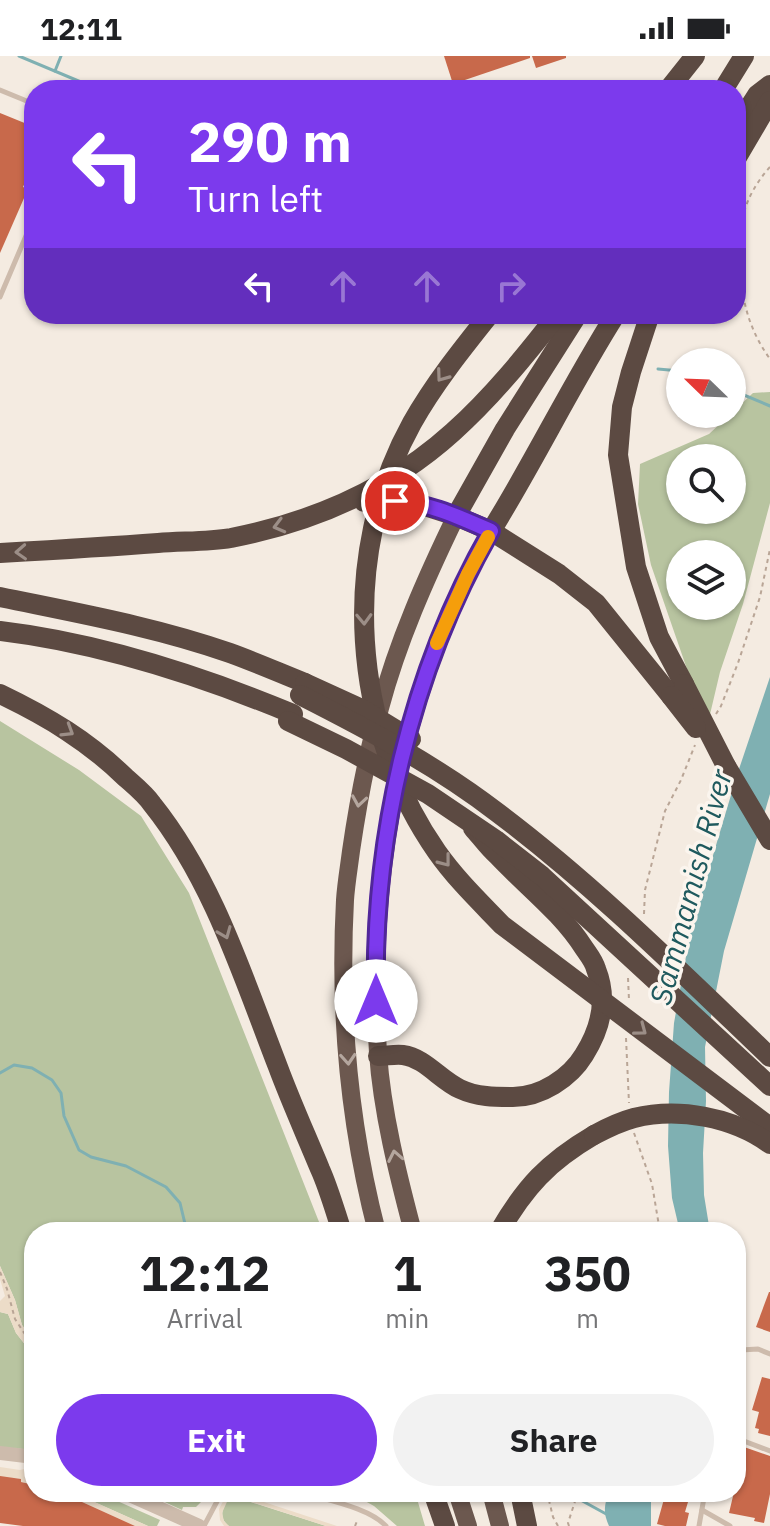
<!DOCTYPE html>
<html lang="en">
<head>
<meta charset="utf-8">
<style>
	:root { --surface:#fff; --page:#f2f2f2; --text:#202124; --muted:#757577; --accent:#7c3aed }
	body { margin:0; font-family:"IBM Plex Sans",sans-serif; background:var(--page); color:var(--text); height:100vh; display:flex; flex-direction:column; font-size:30px; white-space:nowrap }
	* { box-sizing:border-box; margin:0 }
	p { font-size:26px; color:var(--muted) }
	.icon { flex:none; width:44px; height:44px; fill:none; stroke:currentColor; stroke-width:2; stroke-linecap:round; stroke-linejoin:round }
	.map { position:relative; flex:1; overflow:hidden }
	.details { position:absolute; left:24px; top:1166px; width:722px; height:280px; display:flex; flex-direction:column; background:var(--surface); border-radius:32px; box-shadow:0 2px 6px #0004 }
	.details>* { flex:none }
	.banner { position:absolute; left:24px; top:24px; width:722px; height:244px; border-radius:32px; box-shadow:0 2px 6px #0004; background:#7c3aed; color:#fff; overflow:hidden }
	.needle { width:52px; rotate:293deg }
	.fabs { position:absolute; left:666px; top:292px; display:grid; gap:16px }
	.fabs a { display:grid; place-items:center; width:80px; height:80px; border-radius:50%; background:var(--surface); box-shadow:0 2px 6px #0004; font-size:40px }
	.pin { position:absolute; display:grid; place-items:center; width:68px; height:68px; color:#fff; margin:-34px; border:4px solid #fff; border-radius:50%; box-shadow:0 2px 8px #0007 }
	.me { position:absolute; width:88px; margin:-44px; rotate:0deg; stroke-linejoin:round; filter:drop-shadow(0 0 6px #0008) }
	.turn { display:flex; align-items:center; gap:28px; height:168px; padding:0 32px; font-size:36px }
	.turn .icon { width:104px; height:104px; stroke-width:2.5 }
	.turn b { display:block; font-size:56px; line-height:68px }
	.lanes { display:flex; align-items:center; height:76px; padding:0 32px; background:#0003; justify-content:center; gap:40px; direction:ltr }
	.lanes .off { opacity:.35 }
	.eta { display:flex; justify-content:space-evenly; align-items:center; height:136px; text-align:center }
	.eta b { font-size:48px; font-weight:800; line-height:56px }
	.button { display:flex; gap:16px; margin-top:auto; padding:16px 32px }
	.button a { flex:1; height:92px; border-radius:48px; background:var(--accent); color:#fff; font-size:32px; font-weight:800; line-height:92px; text-align:center }
	.button a+a { background:var(--page); color:var(--text) }
	.status { display:flex; justify-content:space-between; align-items:center; height:56px; padding:0 40px; background:var(--surface); direction:ltr }
	.status svg { height:22px; fill:currentColor }
	.map>svg:first-child { display:block }
	.green { fill:#b8c4a0; fill-rule:evenodd }
	.plaza { fill:#ecdcc8 }
	.water { fill:#7fb0b2 }
	.lines { fill:none; stroke-linecap:round; stroke-linejoin:round }
	.stream { stroke:#7fb0b2; stroke-width:3 }
	.building { fill:#c8694b }
	.path { stroke:#b9a596; stroke-width:2; stroke-dasharray:4 4; stroke-linecap:butt }
	.service { stroke:#cdbbac; stroke-width:5 }
	.tertiary { stroke:#cdbbac; stroke-width:14 }
	.trunk { stroke:#6c584f; stroke-width:18 }
	.motorway { stroke:#5c4a42; stroke-width:20 }
	.motorway-bridge { stroke:#5c4a42; stroke-width:20 }
	.oneway { stroke:#9c8e87 }
	.oneway2 { stroke:#b4a69e }
	.route-casing { stroke:#51269a; stroke-width:20 }
	.route { stroke:#7c3aed; stroke-width:14 }
	.slow { stroke:#f59e0b; stroke-width:14 }
	.labels { text-anchor:middle; dominant-baseline:central; stroke-width:7; stroke-linejoin:round; paint-order:stroke }
	.water-label { font-size:30px; font-style:italic; fill:#1f5a5e; stroke:#fbf5ee }
</style>
</head>
<body>
<div class="status"><b>12:11</b><svg viewBox="0 0 49 12"><path d="M0 12V9h3v3zM5 12V6h3v6zM10 12V3h3v9zM15 12V0h3v12zM26 1h20v11H26zM47 4h2v5h-2z"/></svg></div>
<div class="map">
<svg width="770" height="1470" viewBox="0 0 770 1470">
	<rect width="100%" height="100%" fill="#f4ebe1"/>
	<g class="green">
		<path d="M770 336V447L743 548 720 616 707 671 651 509 638 448 640 408 709 378 753 337ZM680 402H732V454H680ZM680 498H732V550H680Z"/>
		<path d="M0 665 79 714 141 760 189 837 323 1176H34V1286L22 1269 15 1244 0 1210Z"/>
		<path d="M0 1256 8 1258 16 1277 34 1300V1394L0 1391Z"/>
		<path d="M83 1436H97L160 1464 157 1470H148L81 1440Z"/>
		<path d="M143 1436H211L207 1444 204 1443 196 1451H183L182 1454Z"/>
		<path d="M368 1436H415L425 1470H397L374 1450 365 1445Z"/>
		<path d="M229 1439 326 1470H229C217 1461 224 1450 229 1439Z"/>
	</g>
	<g class="plaza">
		<path d="M0 1210 15 1244 22 1269 34 1286V1300L16 1277 8 1258 0 1256V1245L5 1240 0 1223Z"/>
		<path d="M0 1411 20 1414 28 1412 34 1414V1429L21 1426V1423L0 1421Z"/>
		<path d="M60 1436H82L81 1440 148 1470H135Z"/>
		<path d="M228 1436H233L337 1470H326L230 1439 222 1457 224 1465 229 1470H224L220 1464 219 1453Z"/>
	</g>
	<g class="water">
		<path d="M770 621V738L724 895 705 991 706 1045 703 1097 704 1139 710 1176H680L672 1142 668 1090 669 1036 674 967 691 873 737 719Z"/>
		<path d="M609 1436H651V1470H609C603 1457 604 1449 609 1436Z"/>
	</g>
	<g class="lines">
		<g class="stream">
			<path d="M19 0 100 34"/>
			<path d="M55 15 61 0"/>
			<path d="M658 313 680 315"/>
			<path d="M732 334 770 350"/>
			<path d="M0 1017 14 1009 32 1012 52 1024 61 1037 64 1060 79 1094 91 1101 126 1110 166 1131 180 1147 187 1176"/>
			<path d="M566 1436 608 1459"/>
		</g>
	</g>
	<g class="building">
		<path d="M444 0H530V2L453 28Z"/>
		<path d="M532 0H566V2L536 12Z"/>
		<path d="M0 57 27 68 24 76 34 80V107L23 131 28 133 0 197Z"/>
		<path d="M769 1236H770V1276L756 1271Z"/>
		<path d="M762 1321 770 1323V1380L758 1377 759 1373 755 1372 759 1356 752 1354Z"/>
		<path d="M744 1391 770 1400V1438L764 1467 754 1465 755 1462 729 1457 734 1436H736V1418L739 1408 736 1407V1403L739 1393 743 1394Z"/>
		<path d="M0 1420 21 1423V1426L34 1429V1436H60L135 1470H23L0 1467Z"/>
		<path d="M666 1436H691L685 1456 689 1457 686 1470H665L657 1468Z"/>
	</g>
	<g class="lines">
		<g class="path">
			<path d="M770 111C742 142 736 175 740 215 743 249 750 275 770 303"/>
			<path d="M716 658 721 650 738 607 760 541 770 493"/>
			<path d="M644 858 645 834 665 755 681 724 695 689"/>
			<path d="M628 922 629 944"/>
			<path d="M626 982 629 1047"/>
			<path d="M634 1077 652 1128 660 1176"/>
			<path d="M0 1216 7 1233 15 1263 34 1292"/>
			<path d="M547 1436 553 1461 558 1470"/>
			<path d="M364 1445 366 1436"/>
			<path d="M355 1470 357 1465"/>
			<path d="M569 1470 568 1467 578 1436"/>
		</g>
		<g class="service">
			<path d="M0 34 34 48"/>
			<path d="M0 241 34 161"/>
			<path d="M736 1298 741 1294 758 1293 770 1298"/>
			<path d="M736 1382 770 1395"/>
			<path d="M301 1436C325 1444 368 1451 386 1470"/>
			<path d="M702 1454 730 1470"/>
			<path d="M204 1470 222 1436"/>
			<path d="M699 1470 705 1436"/>
		</g>
		<g class="tertiary">
			<path d="M0 1397 34 1401"/>
			<path d="M123 1436 199 1470"/>
		</g>
		<g class="trunk">
			<path d="M377 1176C349 1068 339 955 345 844 346 828 349 811 351 795 358 747 367 699 380 652 398 585 426 522 456 460"/>
			<path d="M413 1176C398 1119 382 1056 378 997 367 816 401 634 491 475"/>
			<path d="M457 1436 468 1470"/>
			<path d="M491 1436 500 1470"/>
		</g>
		<g class="motorway">
			<path d="M668 34 695 0"/>
			<path d="M723 34 744 0"/>
			<path d="M736 72 757 39 770 29"/>
			<path d="M736 103 770 45"/>
			<path d="M650 258 631 316 622 351 618 399 636 511 659 581 684 628"/>
			<path d="M364 446 409 445 456 460 491 475 559 518 596 547 671 640"/>
			<path d="M456 460 505 373 578 258"/>
			<path d="M491 475C535 404 571 329 616 258"/>
			<path d="M0 497C53 494 105 491 158 487 182 485 207 486 231 482 313 466 390 433 453 376 492 341 526 299 558 258"/>
			<path d="M0 541C77 557 156 571 230 597 255 606 280 617 305 627"/>
			<path d="M0 575C101 587 199 619 293 658"/>
			<path d="M0 638C48 661 88 685 126 722 135 730 145 738 152 748 213 824 243 921 278 1011 291 1046 306 1079 320 1113 329 1133 335 1155 342 1176"/>
			<path d="M726 710 770 784"/>
			<path d="M378 1000C386 1000 395 998 403 999 425 1002 440 1024 460 1033 477 1041 495 1041 513 1041 541 1041 570 1022 584 999 601 972 608 943 596 913 594 905 588 898 584 892 561 856 526 830 497 799 488 791 481 781 473 772"/>
			<path d="M499 1176C525 1131 548 1106 594 1079"/>
			<path d="M433 1436 445 1470"/>
			<path d="M520 1436 527 1470"/>
		</g>
		<g class="motorway-bridge">
			<path d="M490 258C462 293 434 328 412 367 339 499 351 673 437 796 456 823 479 845 502 869L770 1071"/>
			<path d="M305 627 362 653 411 683"/>
			<path d="M684 628 726 710"/>
			<path d="M300 639C369 674 437 710 498 757 595 830 682 917 770 1001"/>
			<path d="M671 640 696 672"/>
			<path d="M288 665 346 693 428 738 496 784 542 820 770 1030"/>
			<path d="M594 1079C607 1072 619 1066 634 1062 678 1051 733 1061 770 1088"/>
		</g>
	</g>
	<defs><path id="oneway-chevron" d="M-2-3.5L2.5 0L-2 3.5" fill="none" stroke-width="1.6" stroke-linecap="round" stroke-linejoin="round" transform="scale(2)"/></defs>
	<g class="oneway">
		<use href="#oneway-chevron" transform="translate(442 320) rotate(126)"/>
		<use href="#oneway-chevron" transform="translate(279 470) rotate(165)"/>
		<use href="#oneway-chevron" transform="translate(21 496) rotate(177)"/>
		<use href="#oneway-chevron" transform="translate(364 563) rotate(88)"/>
		<use href="#oneway-chevron" transform="translate(68 675) rotate(32)"/>
		<use href="#oneway-chevron" transform="translate(445 805) rotate(52)"/>
		<use href="#oneway-chevron" transform="translate(225 877) rotate(68)"/>
		<use href="#oneway-chevron" transform="translate(641 974) rotate(37)"/>
	</g>
	<g class="oneway2">
		<use href="#oneway-chevron" transform="translate(359 745) rotate(99)"/>
		<use href="#oneway-chevron" transform="translate(348 1003) rotate(86)"/>
		<use href="#oneway-chevron" transform="translate(395 1100) rotate(-101)"/>
	</g>
	<g class="lines">
		<defs>
			<path id="route" d="M376 945C372 783 410 617 491 475 461 462 428 446 395 445"/>
		</defs>
		<use href="#route" class="route-casing"/>
		<use href="#route" class="route"/>
		<path class="slow" d="M437 587 468 518 488 481"/>
	</g>
	<g class="labels">
		<g class="water-label">
			<text transform="translate(690 831) rotate(-75)">Sammamish River</text>
		</g>
	</g>
</svg>
<div class="fabs">
<a><svg class="needle" viewBox="-14 -14 28 28"><path d="M0-13l5 13h-10z" fill="#e53935"/><path d="M0 13l5-13h-10z" fill="#757577"/></svg></a>
<a><svg class="icon" aria-label="search" viewBox="0 0 24 24"><circle cx="10" cy="10" r="6"/><path d="M15 15l6 6"/></svg></a>
<a><svg class="icon" aria-label="layers" viewBox="0 0 24 24"><path d="M12 4l9 5-9 5-9-5zM3 14l9 5 9-5"/></svg></a>
</div>
<div class="pin" style="left:395px;top:445px;background:#d93025"><svg class="icon" aria-label="arrive" viewBox="0 0 24 24"><path d="M6 21V4h12l-3 4 3 4H6"/></svg></div>
<svg class="me" style="left:376px;top:945px" viewBox="-20 -20 40 40"><circle r="19" fill="#fff"/><path d="M0-13L10 11 0 6-10 11z" fill="#7c3aed"/></svg>
<div class="banner">
<div class="turn"><svg class="icon" aria-label="left" viewBox="0 0 24 24"><path d="M17 20v-9H6M10 6l-5 5 5 5"/></svg><div><b>290 m</b>Turn left</div></div>
<div class="lanes"><svg class="icon" aria-label="left" viewBox="0 0 24 24"><path d="M17 20v-9H6M10 6l-5 5 5 5"/></svg><svg class="icon off" aria-label="ahead" viewBox="0 0 24 24"><path d="M12 20V5M6 11l6-6 6 6"/></svg><svg class="icon off" aria-label="ahead" viewBox="0 0 24 24"><path d="M12 20V5M6 11l6-6 6 6"/></svg><svg class="icon off" aria-label="right" viewBox="0 0 24 24"><path d="M7 20v-9h11M14 6l5 5-5 5"/></svg></div>
</div>
<section class="details">
<div class="eta">
<div><b>12:12</b><p>Arrival</p></div>
<div><b>1</b><p>min</p></div>
<div><b>350</b><p>m</p></div>
</div>
<div class="button"><a>Exit</a><a>Share</a></div>
</section>
</div>
</body>
</html>
